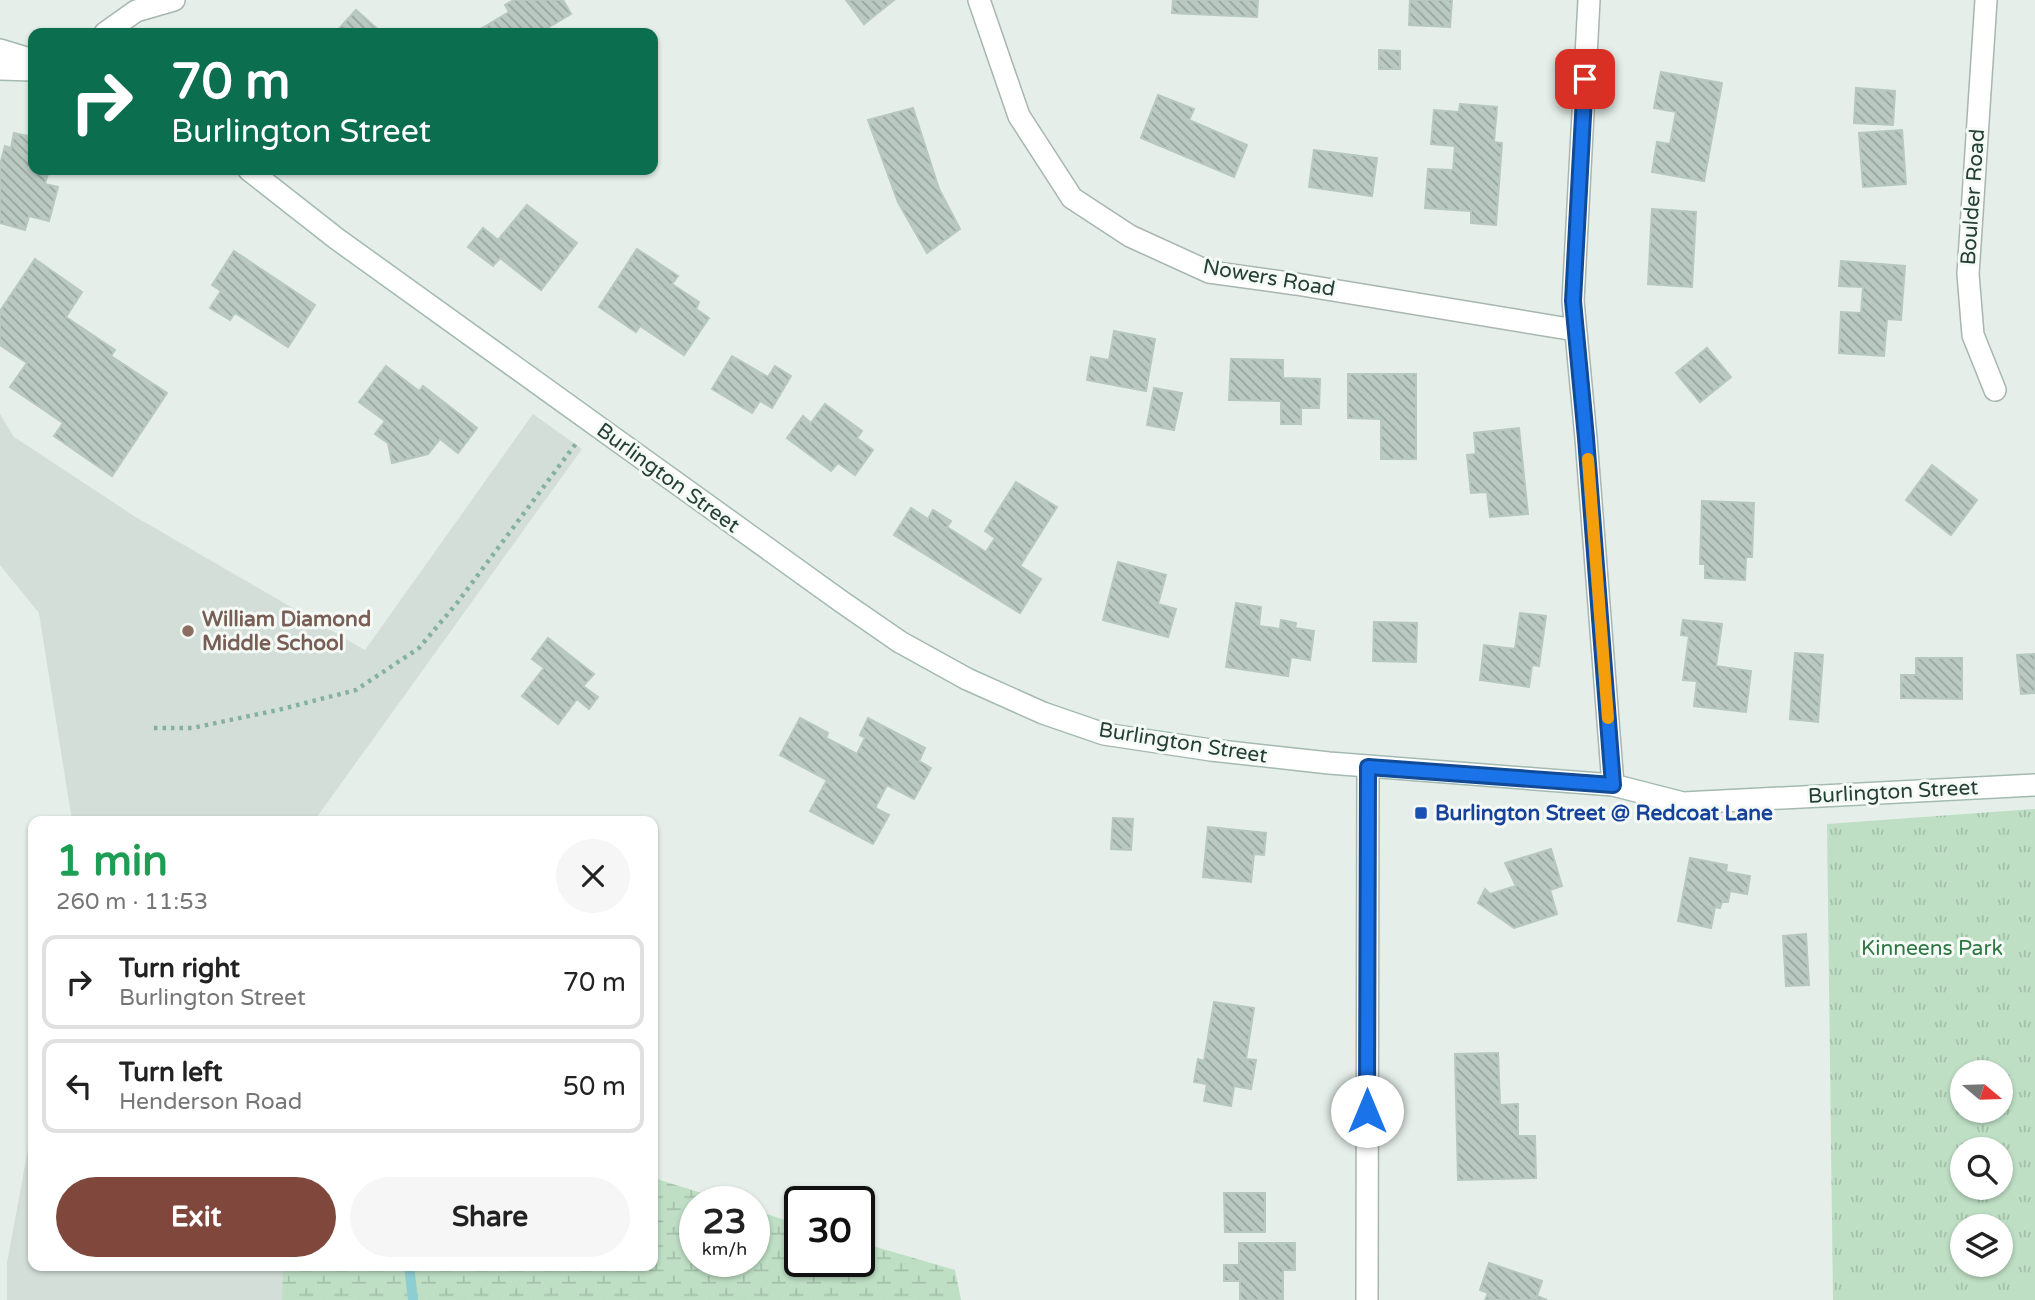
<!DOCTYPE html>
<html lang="en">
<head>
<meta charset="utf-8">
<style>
	:root { --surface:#fff; --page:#f6f6f6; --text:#222; --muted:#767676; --line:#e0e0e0; --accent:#80473d }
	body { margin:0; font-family:"Varela Round",sans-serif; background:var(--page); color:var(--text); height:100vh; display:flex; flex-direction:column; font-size:26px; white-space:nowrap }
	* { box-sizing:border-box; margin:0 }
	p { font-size:23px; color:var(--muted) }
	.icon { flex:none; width:38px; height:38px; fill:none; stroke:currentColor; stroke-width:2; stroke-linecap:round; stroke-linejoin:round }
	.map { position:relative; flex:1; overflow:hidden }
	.sheet { position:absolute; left:28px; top:816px; width:630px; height:455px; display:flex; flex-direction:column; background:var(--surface); border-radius:14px; box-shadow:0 2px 5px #0004 }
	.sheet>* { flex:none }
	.top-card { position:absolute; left:28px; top:28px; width:630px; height:147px; border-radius:14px; box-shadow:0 2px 5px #0004; background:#0b6e4f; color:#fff; overflow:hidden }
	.needle { width:46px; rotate:109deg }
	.buttons { position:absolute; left:1950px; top:1060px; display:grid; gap:14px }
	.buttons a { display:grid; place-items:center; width:63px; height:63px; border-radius:50%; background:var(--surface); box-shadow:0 2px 5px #0004; font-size:35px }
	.speed { position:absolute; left:679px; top:1186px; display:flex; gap:14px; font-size:35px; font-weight:700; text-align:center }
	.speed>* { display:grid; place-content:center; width:91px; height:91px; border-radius:50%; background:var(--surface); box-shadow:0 2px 5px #0004; line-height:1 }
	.speed small { font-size:18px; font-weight:400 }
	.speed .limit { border:4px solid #111; border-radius:10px; background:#fff; color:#111 }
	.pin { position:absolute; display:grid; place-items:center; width:60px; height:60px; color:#fff; margin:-30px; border-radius:14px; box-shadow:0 4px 10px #0006 }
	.me { position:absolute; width:77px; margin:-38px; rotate:0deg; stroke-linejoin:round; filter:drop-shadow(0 0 5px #0008) }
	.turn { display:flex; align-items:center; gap:24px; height:147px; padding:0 28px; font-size:32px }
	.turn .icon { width:91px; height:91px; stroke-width:2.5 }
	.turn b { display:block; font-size:49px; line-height:60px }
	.round { display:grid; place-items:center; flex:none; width:74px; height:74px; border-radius:37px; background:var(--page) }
	.summary { display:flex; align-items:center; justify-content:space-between; height:119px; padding:0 28px }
	h1 { font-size:42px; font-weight:700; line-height:52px; color:#1e9e55 }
	.action { display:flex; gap:14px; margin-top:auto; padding:14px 28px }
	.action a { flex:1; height:80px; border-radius:42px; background:var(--accent); color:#fff; font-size:28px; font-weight:700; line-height:80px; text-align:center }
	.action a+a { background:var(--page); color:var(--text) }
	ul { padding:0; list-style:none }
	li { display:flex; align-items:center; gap:21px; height:94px; margin:0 14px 10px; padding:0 14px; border:4px solid var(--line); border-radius:14px }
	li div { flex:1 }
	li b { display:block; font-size:26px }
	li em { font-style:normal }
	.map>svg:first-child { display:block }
	.built { fill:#d3ded8 }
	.wetland { fill:url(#wetland-marsh) }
	.park { fill:url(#park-tufts); fill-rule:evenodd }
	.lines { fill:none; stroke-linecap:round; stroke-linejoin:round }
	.stream { stroke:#8dced2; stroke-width:10 }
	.building { fill:url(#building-back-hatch); stroke:#b7c8bf; stroke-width:2 }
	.minor-casing { stroke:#a7b6b0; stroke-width:24 }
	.secondary-casing { stroke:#a3bab0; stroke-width:24 }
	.path { stroke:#85b19f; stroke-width:4.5; stroke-dasharray:3.5 5; stroke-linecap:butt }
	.minor { stroke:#fff; stroke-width:21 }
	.secondary { stroke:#fff; stroke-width:21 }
	.route-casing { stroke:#114b97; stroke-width:18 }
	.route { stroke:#1a73e8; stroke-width:12 }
	.slow { stroke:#f59e0b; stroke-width:12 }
	.education-dot { fill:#8d6e63; stroke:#f5faf7; stroke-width:2.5 }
	.transit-dot { fill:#1a4fb4; stroke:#f5faf7; stroke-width:2.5 }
	.labels { text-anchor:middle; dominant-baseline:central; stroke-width:6; stroke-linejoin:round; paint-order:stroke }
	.street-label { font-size:21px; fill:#244036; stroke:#f5faf7 }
	.education-label { font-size:21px; font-weight:bold; fill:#785e54; stroke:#f5faf7; text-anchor:start }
	.transit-label { font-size:21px; font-weight:bold; fill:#164399; stroke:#f5faf7; text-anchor:start }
	.park-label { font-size:21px; fill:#2d7743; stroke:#f5faf7 }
</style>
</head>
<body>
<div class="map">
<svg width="2035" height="1300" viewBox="0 0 2035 1300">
	<defs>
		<pattern id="wetland-marsh" width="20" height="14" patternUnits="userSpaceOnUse" patternTransform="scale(1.75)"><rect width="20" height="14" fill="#bedfc4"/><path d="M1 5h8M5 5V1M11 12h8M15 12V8" fill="none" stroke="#a3c0a9"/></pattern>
		<pattern id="park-tufts" width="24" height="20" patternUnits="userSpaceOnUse" patternTransform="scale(1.75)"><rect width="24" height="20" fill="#bedfc4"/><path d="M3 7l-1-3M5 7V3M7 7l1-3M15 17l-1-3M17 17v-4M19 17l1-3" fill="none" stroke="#a3c0a9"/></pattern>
		<pattern id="building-back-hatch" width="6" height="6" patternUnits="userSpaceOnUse" patternTransform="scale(1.75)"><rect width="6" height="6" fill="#bac9c2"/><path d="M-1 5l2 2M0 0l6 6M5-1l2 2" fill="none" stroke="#97a59e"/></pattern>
	</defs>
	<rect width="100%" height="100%" fill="#e5eee9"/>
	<g class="built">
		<path d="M0 414 14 437 134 516 365 650 533 414 582 449 314 821H72L39 613 0 565Z"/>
		<path d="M33 1132V1265H385L391 1300H7V1263L28 1149Z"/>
	</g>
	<path class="wetland" d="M653 1174 660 1180 730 1202H695V1262H754V1210L800 1225V1262H859V1242L955 1270 961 1300H282L283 1265H653Z"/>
	<path class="park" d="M2035 809V1300H1833L1827 824ZM1962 1073H2000V1111H1962ZM1962 1150H2000V1188H1962ZM1962 1227H2000V1265H1962Z"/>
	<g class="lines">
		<path class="stream" d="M409 1265 413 1300"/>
	</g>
	<g class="building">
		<path d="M514 0H563L571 14 539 33H474L509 12 505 5Z"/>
		<path d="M846 0H894L864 24Z"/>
		<path d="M1173 0H1258L1257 17 1172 13Z"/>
		<path d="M1410 0H1452L1450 27 1409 25Z"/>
		<path d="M356 10 382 33H335Z"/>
		<path d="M1379 50 1400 51V69H1379Z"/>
		<path d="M1661 72 1722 83 1704 181 1652 172 1657 142 1670 144 1676 112 1654 108Z"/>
		<path d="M1856 88 1895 91 1893 125 1854 123Z"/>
		<path d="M1158 95 1194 109 1189 120 1247 145 1234 177 1141 138Z"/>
		<path d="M1460 104 1497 107 1494 142 1502 143 1496 225 1471 223V211L1425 208 1428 169 1453 170 1455 146 1431 144 1434 110 1459 112Z"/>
		<path d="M913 108 939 189 960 229 927 253 898 202 868 120Z"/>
		<path d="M1902 130 1906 184 1863 187 1859 133Z"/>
		<path d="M14 133 33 137V170H49L45 184 58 187 49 221 29 216 25 230 0 223V165L5 146 11 148Z"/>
		<path d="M1314 150 1377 158 1372 196 1309 187Z"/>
		<path d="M527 205 577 243 541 290 500 258 493 266 468 247 483 228 498 240Z"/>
		<path d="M1652 209 1696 212 1692 287 1648 284Z"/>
		<path d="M637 249 678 276 672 284 699 302 696 309 709 318 684 355 640 326 636 332 599 307Z"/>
		<path d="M234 251 315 305 288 347 235 313 230 320 210 308 221 291 212 285Z"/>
		<path d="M35 259 82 292 66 317 115 350 111 356 167 393 112 476 54 436 63 423 10 387 27 363 0 345V311Z"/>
		<path d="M1841 261 1905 266 1901 320 1887 319 1884 356 1839 353 1841 312 1861 313 1863 287 1839 286Z"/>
		<path d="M1114 331 1155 339 1146 391 1087 380 1091 357 1109 360Z"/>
		<path d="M1707 348 1731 377 1700 402 1676 373Z"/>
		<path d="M732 356 768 377 775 366 791 376 772 408 760 401 752 413 712 389Z"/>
		<path d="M1231 359 1283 360V378L1320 379 1319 408H1301V424H1281V401L1229 400Z"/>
		<path d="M386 366 419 391 423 386 477 428 458 453 440 439 428 454 392 463 388 443 375 434 385 421 359 402Z"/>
		<path d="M1348 374H1416V459H1381V419L1348 418Z"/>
		<path d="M1154 388 1182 393 1174 430 1147 425Z"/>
		<path d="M825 404 862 431 857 438 873 450 855 475 838 463 831 471 787 438 803 416 811 423Z"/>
		<path d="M1519 428 1528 514 1490 517 1487 492 1471 493 1467 455 1476 454 1474 433Z"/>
		<path d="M1932 465 1977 500 1951 535 1906 500Z"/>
		<path d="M1016 482 1057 507 1020 566 1041 579 1020 613 894 535 911 508 928 519 933 510 951 521 947 527 986 552 995 538 985 531Z"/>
		<path d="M1702 501 1754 503 1752 557H1746L1745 580 1705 578V564H1700Z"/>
		<path d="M1118 562 1166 575 1158 604 1176 609 1168 637 1103 620Z"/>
		<path d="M1236 603 1261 607 1259 626 1280 629 1281 620 1296 623 1295 628 1314 631 1310 660 1291 657 1288 676 1226 667Z"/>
		<path d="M1520 613 1546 616 1539 666 1532 665 1529 687 1480 680 1484 645 1515 649Z"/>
		<path d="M1683 620 1722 624 1716 666 1751 671 1746 712 1694 706 1697 681 1683 680 1689 636 1681 635Z"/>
		<path d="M1374 622 1417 623 1416 662 1373 661Z"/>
		<path d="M548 638 594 674 583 686 598 697 589 709 577 699 558 724 522 696 544 668 532 659Z"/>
		<path d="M1795 653 1823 655 1818 722 1790 719Z"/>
		<path d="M2035 654V693L2021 694 2017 655Z"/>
		<path d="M1916 658H1962V699L1901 698V675H1916Z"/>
		<path d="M800 718 828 733 826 738 857 754 865 738 860 735 868 718 925 748 919 761 931 768 914 799 887 785 875 808 889 815 873 844 810 811 827 780 780 755Z"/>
		<path d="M1113 818 1133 819 1131 850 1111 849Z"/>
		<path d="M1208 827 1266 833 1264 855 1254 854 1251 882 1203 877Z"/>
		<path d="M1551 849 1562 886 1550 890 1557 914 1514 928 1478 903 1485 889 1490 894 1516 886 1505 863Z"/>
		<path d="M1690 858 1727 865 1726 872 1750 876 1747 894 1730 891 1728 902H1722L1720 908 1715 907 1711 928 1678 921Z"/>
		<path d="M1806 934 1809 985 1786 986 1783 936Z"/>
		<path d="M1214 1002 1254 1008 1246 1059 1256 1060 1251 1089 1234 1086 1231 1106 1204 1101 1207 1084 1194 1082 1198 1059 1204 1061Z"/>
		<path d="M1498 1053 1500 1105 1518 1104V1136H1535L1536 1178 1458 1180 1455 1054Z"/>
		<path d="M1224 1193H1265V1232H1225Z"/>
		<path d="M1239 1243H1295V1270H1283V1300H1240V1281H1224V1265H1239Z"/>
		<path d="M1489 1263 1542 1281 1537 1296 1547 1300H1485L1488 1293 1480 1290Z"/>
	</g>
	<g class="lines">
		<defs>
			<g id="minor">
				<path d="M979 0 1019 116 1072 198 1130 236 1209 272 1296 284 1575 330"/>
				<path d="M1589 0 1573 301 1586 438 1613 785"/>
				<path d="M1986 0 1968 274 1973 335 1995 390"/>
				<path d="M105 33 136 11 174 0"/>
				<path d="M1367 1300 1368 767"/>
			</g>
			<g id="secondary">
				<path d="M0 50 33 60"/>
				<path d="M0 69 33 70"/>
				<path d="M249 170 337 239 842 602 900 642 967 679 1043 713 1104 734 1211 750 1329 763 1613 785 1683 803 2035 785"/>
			</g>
		</defs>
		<use href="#minor" class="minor-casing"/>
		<use href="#secondary" class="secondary-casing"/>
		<path class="path" d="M154 728H192L278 710 356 690 419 648 457 603 577 442"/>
		<use href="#minor" class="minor"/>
		<use href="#secondary" class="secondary"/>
	</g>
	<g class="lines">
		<defs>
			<path id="route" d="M1367 1111 1368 767 1613 785 1586 438 1573 301 1585 79"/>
		</defs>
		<use href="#route" class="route-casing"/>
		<use href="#route" class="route"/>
		<path class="slow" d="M1588 459 1608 718"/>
	</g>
	<circle class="education-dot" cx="188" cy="631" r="7"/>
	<rect class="transit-dot" x="1414" y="806" width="14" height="14" rx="3.5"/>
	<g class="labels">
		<g class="street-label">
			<text transform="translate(1973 197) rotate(-86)">Boulder Road</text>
			<text transform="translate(1269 278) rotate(10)">Nowers Road</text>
			<text transform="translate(668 478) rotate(36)">Burlington Street</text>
			<text transform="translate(1183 743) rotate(9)">Burlington Street</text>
			<text transform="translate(1893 792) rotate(-3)">Burlington Street</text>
		</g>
		<g class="education-label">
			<text x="202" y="619">William Diamond<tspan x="202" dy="24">Middle School</tspan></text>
		</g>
		<g class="transit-label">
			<text x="1435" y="813">Burlington Street @ Redcoat Lane</text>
		</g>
		<g class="park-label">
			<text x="1932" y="948">Kinneens Park</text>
		</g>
	</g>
</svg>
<div class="buttons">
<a><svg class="needle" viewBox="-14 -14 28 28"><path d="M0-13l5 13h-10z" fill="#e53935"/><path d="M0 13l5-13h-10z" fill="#767676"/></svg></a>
<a><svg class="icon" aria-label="search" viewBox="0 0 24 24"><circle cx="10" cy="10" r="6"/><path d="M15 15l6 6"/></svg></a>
<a><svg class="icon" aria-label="layers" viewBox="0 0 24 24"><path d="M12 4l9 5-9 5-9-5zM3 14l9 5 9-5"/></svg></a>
</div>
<div class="speed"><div>23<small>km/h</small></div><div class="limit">30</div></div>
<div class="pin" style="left:1585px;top:79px;background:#d93025"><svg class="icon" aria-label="arrive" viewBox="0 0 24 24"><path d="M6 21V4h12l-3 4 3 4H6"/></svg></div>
<svg class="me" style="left:1367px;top:1111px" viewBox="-20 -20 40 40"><circle r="19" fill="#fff"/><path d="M0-13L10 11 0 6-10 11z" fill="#1a73e8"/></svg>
<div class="top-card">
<div class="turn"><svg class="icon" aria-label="right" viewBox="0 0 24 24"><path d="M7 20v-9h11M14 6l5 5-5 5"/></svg><div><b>70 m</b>Burlington Street</div></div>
</div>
<section class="sheet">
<div class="summary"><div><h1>1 min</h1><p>260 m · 11:53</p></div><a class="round"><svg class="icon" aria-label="close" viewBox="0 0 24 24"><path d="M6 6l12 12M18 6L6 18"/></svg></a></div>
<ul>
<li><svg class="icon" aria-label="right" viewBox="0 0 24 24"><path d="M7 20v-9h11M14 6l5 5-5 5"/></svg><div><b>Turn right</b><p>Burlington Street</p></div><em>70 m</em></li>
<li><svg class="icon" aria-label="left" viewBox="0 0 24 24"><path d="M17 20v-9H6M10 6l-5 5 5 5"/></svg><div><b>Turn left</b><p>Henderson Road</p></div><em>50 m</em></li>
</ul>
<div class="action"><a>Exit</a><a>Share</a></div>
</section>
</div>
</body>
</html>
